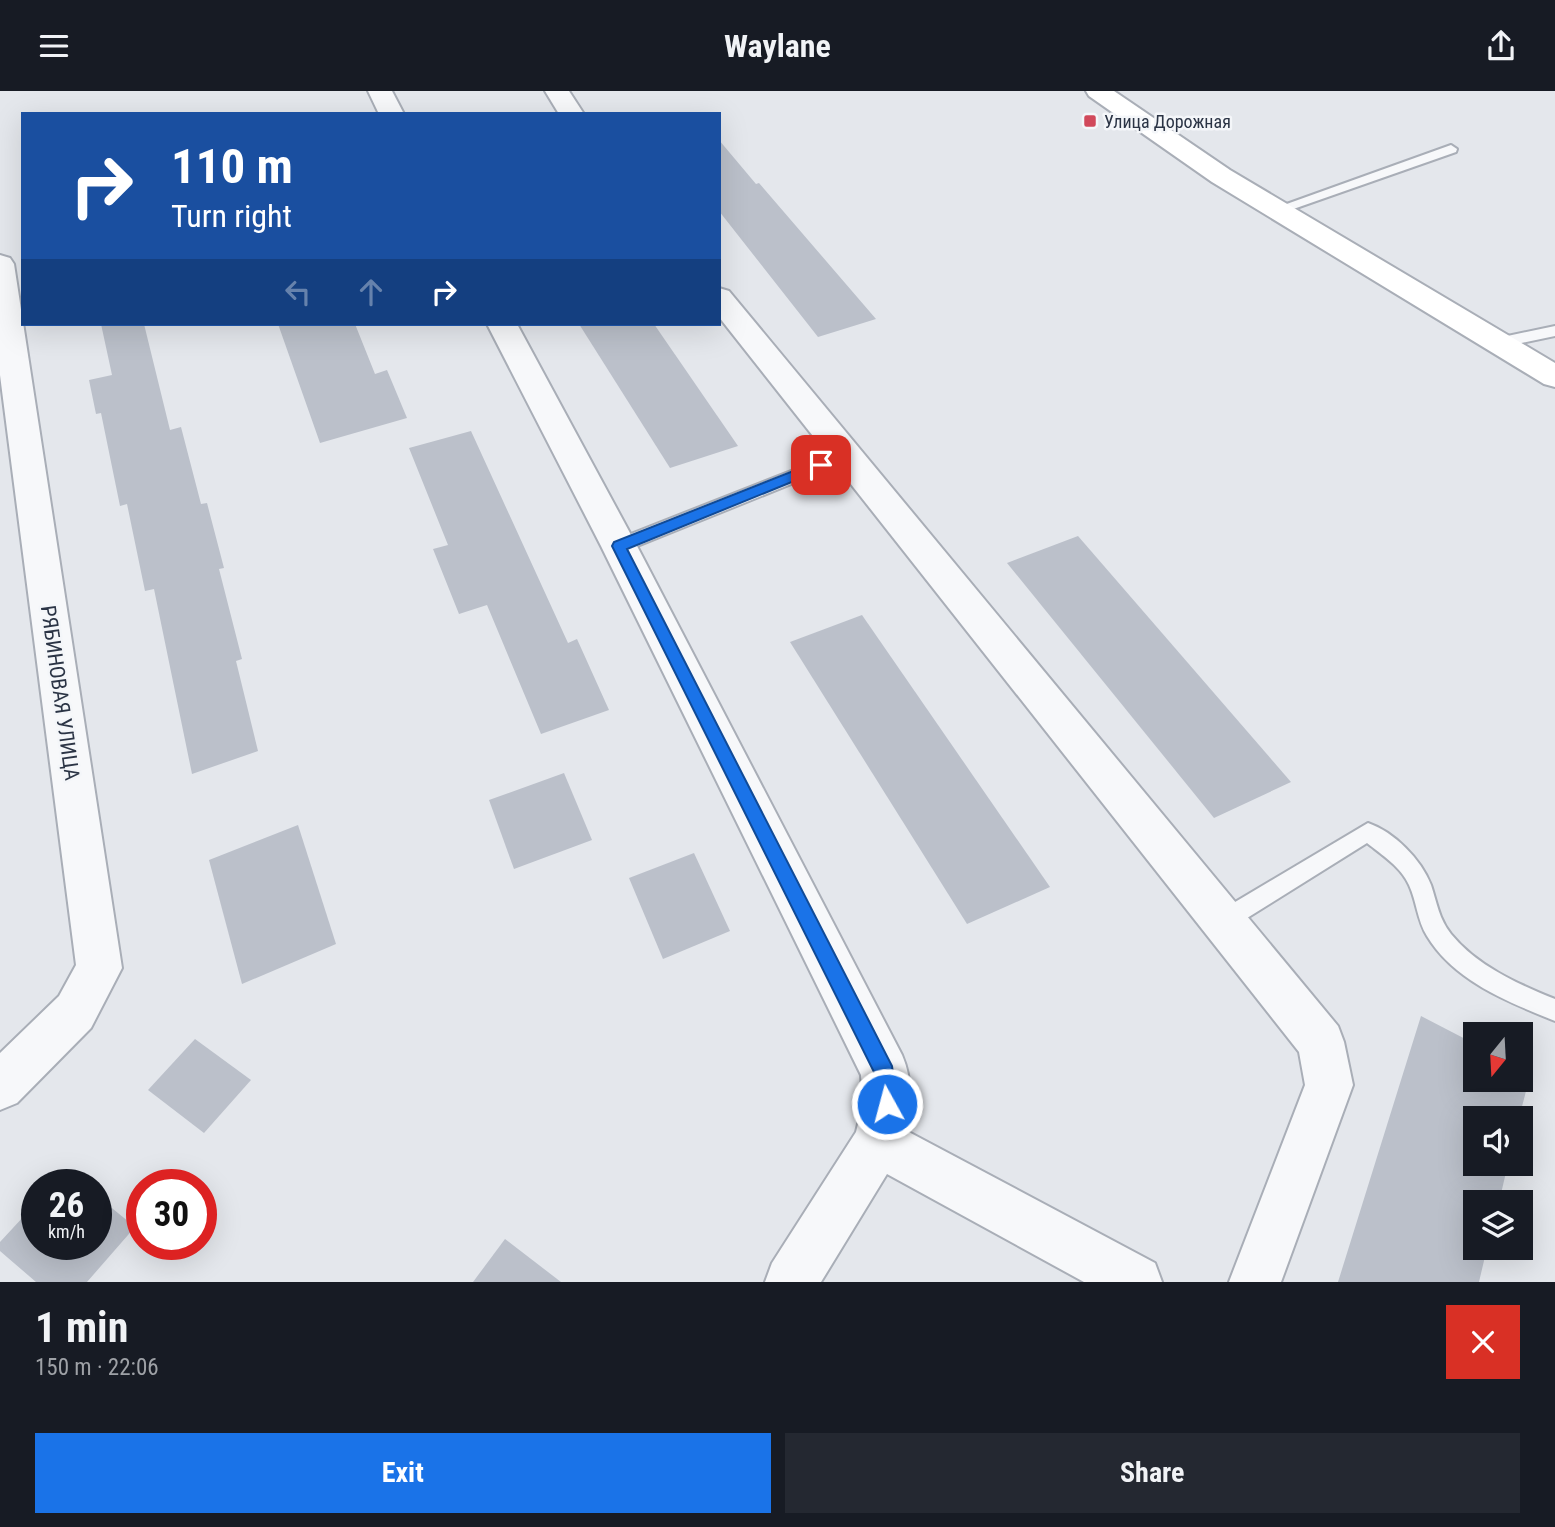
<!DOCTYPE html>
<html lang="en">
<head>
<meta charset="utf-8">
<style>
	:root { --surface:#171b24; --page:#242831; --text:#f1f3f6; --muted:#9ea1a6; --accent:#1a73e8 }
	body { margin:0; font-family:"Roboto Condensed",sans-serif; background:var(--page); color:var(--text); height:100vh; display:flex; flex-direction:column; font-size:26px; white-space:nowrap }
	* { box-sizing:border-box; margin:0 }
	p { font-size:23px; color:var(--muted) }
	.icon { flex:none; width:38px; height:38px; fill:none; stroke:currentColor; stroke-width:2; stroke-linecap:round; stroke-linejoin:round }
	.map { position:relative; height:1191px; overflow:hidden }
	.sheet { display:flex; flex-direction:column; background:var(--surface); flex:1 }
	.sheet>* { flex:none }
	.guide { position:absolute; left:21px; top:21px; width:700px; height:214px; border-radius:0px; box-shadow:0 7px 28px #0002; background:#1a4fa0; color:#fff; overflow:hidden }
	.needle { width:46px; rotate:198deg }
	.buttons { position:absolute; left:1463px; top:931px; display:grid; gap:14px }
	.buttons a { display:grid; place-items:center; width:70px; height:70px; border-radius:0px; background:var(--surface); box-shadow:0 7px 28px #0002; font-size:35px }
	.speed { position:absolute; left:21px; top:1078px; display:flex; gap:14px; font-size:35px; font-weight:700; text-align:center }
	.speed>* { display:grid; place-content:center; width:91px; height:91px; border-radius:50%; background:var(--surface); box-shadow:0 7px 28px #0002; line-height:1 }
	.speed small { font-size:18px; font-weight:400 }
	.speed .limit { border:10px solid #d22; background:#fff; color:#111 }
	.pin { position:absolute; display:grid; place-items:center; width:60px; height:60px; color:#fff; margin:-30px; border-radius:14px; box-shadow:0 4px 10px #0006 }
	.me { position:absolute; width:77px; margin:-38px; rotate:353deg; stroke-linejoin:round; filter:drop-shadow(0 0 5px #0008) }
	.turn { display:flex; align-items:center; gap:24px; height:147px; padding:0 35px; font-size:32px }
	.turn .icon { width:91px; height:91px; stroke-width:2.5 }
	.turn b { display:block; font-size:49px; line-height:60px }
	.lanes { display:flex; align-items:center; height:66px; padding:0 35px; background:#0003; justify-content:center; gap:35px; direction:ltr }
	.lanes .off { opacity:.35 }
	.round { display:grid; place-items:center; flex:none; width:74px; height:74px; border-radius:0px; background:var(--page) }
	.overview { display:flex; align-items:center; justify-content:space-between; height:119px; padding:0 35px }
	h1 { font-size:42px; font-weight:700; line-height:52px }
	.primary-button { display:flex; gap:14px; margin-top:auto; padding:14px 35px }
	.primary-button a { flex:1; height:80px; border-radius:0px; background:var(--accent); color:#fff; font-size:28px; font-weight:700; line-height:80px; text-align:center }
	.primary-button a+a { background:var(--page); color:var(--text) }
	header { display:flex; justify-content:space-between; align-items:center; height:91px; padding:0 35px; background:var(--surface); font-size:32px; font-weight:700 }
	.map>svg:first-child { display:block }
	.building { fill:#bbc0ca }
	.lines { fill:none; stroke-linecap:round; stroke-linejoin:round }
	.service-casing { stroke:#a9aeb7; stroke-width:4 }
	.minor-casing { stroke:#a9aeb7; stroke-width:4 }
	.secondary-casing { stroke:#a9aeb7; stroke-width:4 }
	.service { fill:#f7f8fa; fill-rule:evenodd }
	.minor { fill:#f7f8fa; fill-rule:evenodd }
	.secondary { fill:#fff; fill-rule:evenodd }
	.route { fill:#1a73e8; stroke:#114b97; stroke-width:2 }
	.poi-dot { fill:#d1495b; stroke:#f4f6f9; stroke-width:2.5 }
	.labels { text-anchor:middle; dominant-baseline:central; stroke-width:5; stroke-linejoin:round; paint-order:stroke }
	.far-poi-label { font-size:18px; fill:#2b3445; stroke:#f4f6f9; text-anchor:start }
	.street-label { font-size:21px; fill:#2b3445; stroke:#f4f6f9 }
</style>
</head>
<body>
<header><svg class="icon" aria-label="menu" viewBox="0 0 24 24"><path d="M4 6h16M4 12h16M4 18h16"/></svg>Waylane<svg class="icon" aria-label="share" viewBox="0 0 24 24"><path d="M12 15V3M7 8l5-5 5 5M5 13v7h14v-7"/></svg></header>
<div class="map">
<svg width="1555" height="1191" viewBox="0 0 1555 1191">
	<rect width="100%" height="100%" fill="#e4e7ec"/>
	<g class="building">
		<path d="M719 49 756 93 759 92 876 228 818 246 719 120Z"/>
		<path d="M101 233H144L170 339 181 336 201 413 207 412 224 477 219 478 242 568 236 570 258 660 192 683 154 498 145 500 127 413 120 415 101 322 96 323 89 289 112 284Z"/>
		<path d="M278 233H355L375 283 387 279 407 327 320 352Z"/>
		<path d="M579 233H654L738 355 670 377Z"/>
		<path d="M471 340 568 552 577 548 609 619 541 643 487 514 459 523 433 458 448 454 409 357Z"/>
		<path d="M1078 445 1291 691 1214 727 1007 472Z"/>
		<path d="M862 524 1050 796 967 833 790 551Z"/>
		<path d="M564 682 592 749 514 778 489 709Z"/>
		<path d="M298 734 336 853 242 893 209 769Z"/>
		<path d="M694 762 730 840 663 868 629 787Z"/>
		<path d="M1421 925 1475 953V989H1521V976L1531 981 1519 1027H1475V1073H1508L1499 1111H1475V1157H1487L1479 1191H1338Z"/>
		<path d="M195 948 251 989 204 1042 148 999Z"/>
		<path d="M66 1080 84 1094H53Z"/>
		<path d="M96 1104 135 1136 87 1191H36L0 1160V1151L37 1111V1153H96Z"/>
		<path d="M505 1148 561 1191H473Z"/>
	</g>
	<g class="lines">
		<defs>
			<g id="service">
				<path d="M1451 54 1457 58 1456 61 1282 122 1277 123 1270 119Z"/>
				<path d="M1555 235V245L1498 257 1490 252 1498 247Z"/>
				<path d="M847 358 853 360 855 364 853 368 625 460H613L610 455 613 450Z"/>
				<path d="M1368 732C1394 741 1421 768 1431 794 1437 812 1439 828 1451 843 1477 875 1518 893 1555 908V930C1508 911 1454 890 1427 845 1417 829 1417 811 1409 794 1401 776 1382 764 1367 752L1231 837 1223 840 1215 837 1212 830 1215 823Z"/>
			</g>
			<g id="minor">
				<path d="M368 0H392L404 23H379Z"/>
				<path d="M545 0H569L584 23H559Z"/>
				<path d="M0 164 10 167 14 173 122 877 91 937 17 1012 0 1019V962L59 905 76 874 0 284Z"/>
				<path d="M719 197 729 200 1338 935 1344 951 1353 994 1281 1191H1229L1305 994 1299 961 719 226Z"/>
				<path d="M487 233H517L637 455 902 964C913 990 911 1012 905 1039L1155 1172 1162 1191H1084L887 1083 821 1191H765L772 1172 856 1041 863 1013 861 984 601 455Z"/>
			</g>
			<path id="secondary" d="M1086 0H1114L1230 79 1555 272V296L1544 293 1212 91 1089 5Z"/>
		</defs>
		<use href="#service" class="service-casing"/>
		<use href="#minor" class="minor-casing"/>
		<use href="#secondary" class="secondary-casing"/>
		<use href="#service" class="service"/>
		<use href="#minor" class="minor"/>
		<use href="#secondary" class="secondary"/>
	</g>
	<path class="route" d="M821 369 826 371V377L627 458 892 975 897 1013 895 1020 887 1023 880 1020 875 983 612 455 614 451Z"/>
	<rect class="poi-dot" x="1083" y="23" width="14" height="14" rx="3.5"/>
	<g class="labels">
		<g class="far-poi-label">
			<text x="1104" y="30">Улица Дорожная</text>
		</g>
		<g class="street-label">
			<text transform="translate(60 602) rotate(82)">РЯБИНОВАЯ УЛИЦА</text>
		</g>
	</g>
</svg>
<div class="buttons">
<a><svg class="needle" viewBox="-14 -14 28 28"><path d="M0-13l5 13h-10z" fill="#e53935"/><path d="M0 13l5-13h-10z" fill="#9ea1a6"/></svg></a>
<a><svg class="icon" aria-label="sound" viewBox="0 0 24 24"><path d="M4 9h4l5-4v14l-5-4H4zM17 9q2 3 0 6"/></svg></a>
<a><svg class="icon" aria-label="layers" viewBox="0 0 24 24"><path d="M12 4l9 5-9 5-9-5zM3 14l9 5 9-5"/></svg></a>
</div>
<div class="speed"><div>26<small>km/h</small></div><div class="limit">30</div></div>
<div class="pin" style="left:821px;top:374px;background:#d93025"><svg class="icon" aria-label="arrive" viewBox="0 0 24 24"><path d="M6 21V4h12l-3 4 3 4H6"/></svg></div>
<svg class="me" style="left:887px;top:1013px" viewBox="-20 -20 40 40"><circle r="17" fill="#1a73e8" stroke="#fff" stroke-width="3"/><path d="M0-11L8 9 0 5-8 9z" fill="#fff"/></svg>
<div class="guide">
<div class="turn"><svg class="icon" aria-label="right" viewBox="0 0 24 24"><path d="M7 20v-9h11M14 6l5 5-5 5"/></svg><div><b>110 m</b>Turn right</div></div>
<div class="lanes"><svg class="icon off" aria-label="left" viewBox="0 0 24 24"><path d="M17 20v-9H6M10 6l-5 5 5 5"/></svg><svg class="icon off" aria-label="ahead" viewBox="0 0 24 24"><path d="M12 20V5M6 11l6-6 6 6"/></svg><svg class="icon" aria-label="right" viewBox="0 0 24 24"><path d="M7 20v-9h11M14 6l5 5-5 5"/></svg></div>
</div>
</div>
<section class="sheet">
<div class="overview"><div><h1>1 min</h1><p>150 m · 22:06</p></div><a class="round" style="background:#d93025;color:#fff"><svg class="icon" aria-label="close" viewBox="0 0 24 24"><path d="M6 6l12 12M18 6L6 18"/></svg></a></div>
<div class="primary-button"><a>Exit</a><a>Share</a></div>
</section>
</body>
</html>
